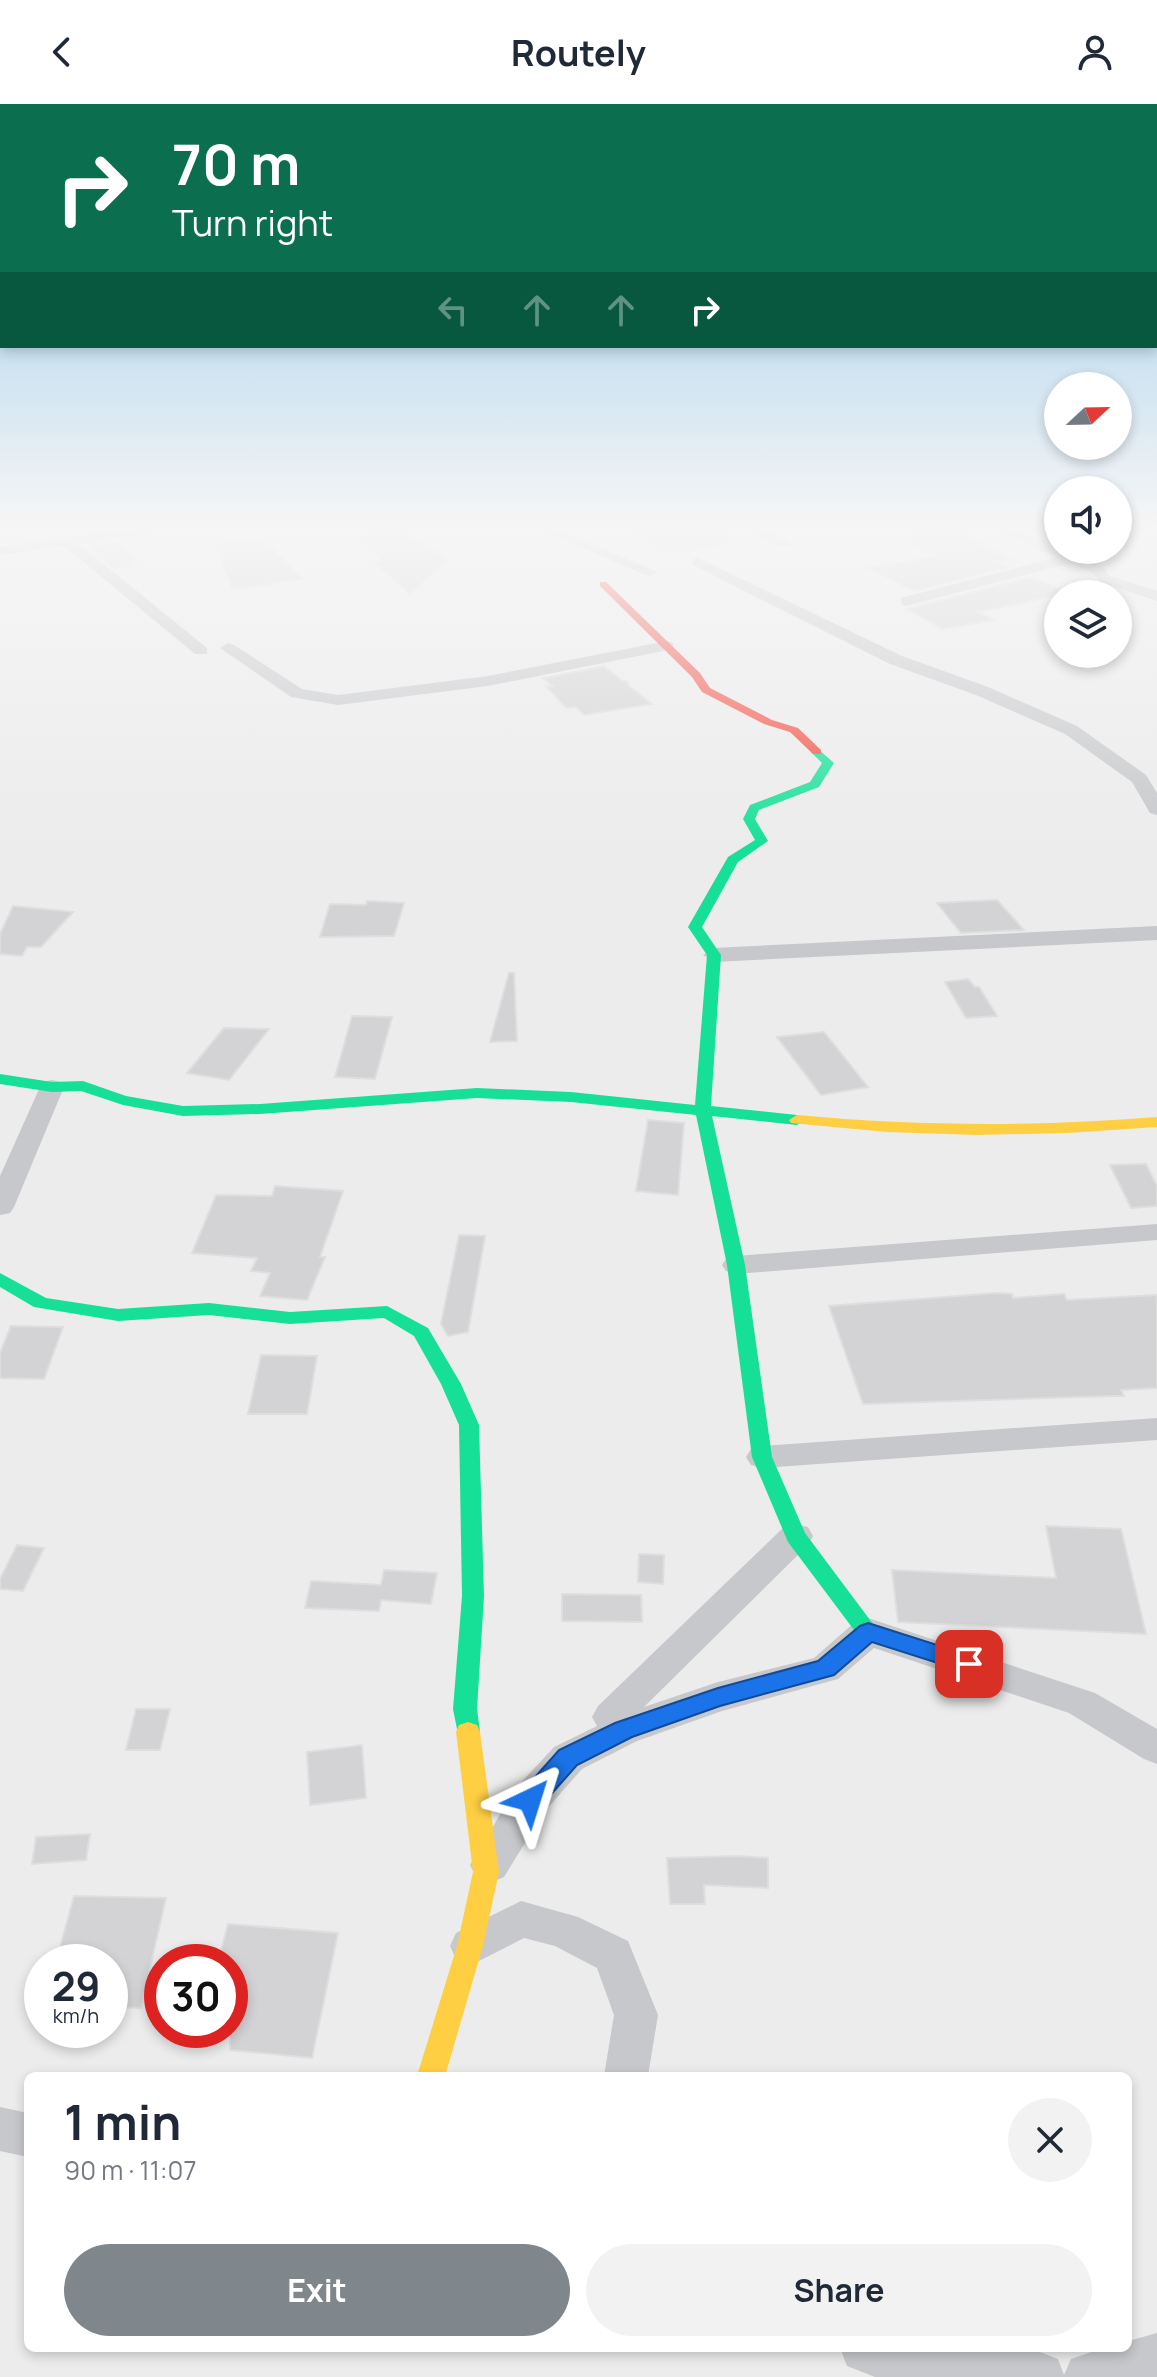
<!DOCTYPE html>
<html lang="en">
<head>
<meta charset="utf-8">
<style>
	:root { --surface:#fff; --page:#f2f2f3; --text:#1f2937; --muted:#747a83; --accent:#7f868c }
	body { margin:0; font-family:Manrope,sans-serif; background:var(--page); color:var(--text); height:100vh; display:flex; flex-direction:column; font-size:30px; white-space:nowrap }
	* { box-sizing:border-box; margin:0 }
	p { font-size:26px; color:var(--muted) }
	.icon { flex:none; width:44px; height:44px; fill:none; stroke:currentColor; stroke-width:2; stroke-linecap:round; stroke-linejoin:round }
	.map { position:relative; flex:1; overflow:hidden }
	.panel { position:absolute; left:24px; top:1968px; width:1108px; height:280px; display:flex; flex-direction:column; background:var(--surface); border-radius:12px; box-shadow:0 4px 12px #0003 }
	.panel>* { flex:none }
	.banner { position:absolute; left:0px; top:0px; width:1158px; height:244px; box-shadow:0 4px 12px #0003; background:#0b6e4f; color:#fff; overflow:hidden }
	.needle { width:52px; rotate:68deg }
	.tools { position:absolute; left:1044px; top:268px; display:grid; gap:16px }
	.tools a { display:grid; place-items:center; width:88px; height:88px; border-radius:50%; background:var(--surface); box-shadow:0 4px 12px #0003; font-size:40px }
	.speed { position:absolute; left:24px; top:1840px; display:flex; gap:16px; font-size:40px; font-weight:700; text-align:center }
	.speed>* { display:grid; place-content:center; width:104px; height:104px; border-radius:50%; background:var(--surface); box-shadow:0 4px 12px #0003; line-height:1 }
	.speed small { font-size:20px; font-weight:400 }
	.speed .limit { border:12px solid #d22; background:#fff; color:#111 }
	.pin { position:absolute; display:grid; place-items:center; width:68px; height:68px; color:#fff; margin:-34px; border-radius:16px; box-shadow:0 4px 12px #0006 }
	.me { position:absolute; width:88px; margin:-44px; rotate:41deg; stroke-linejoin:round; filter:drop-shadow(0 0 6px #0008) }
	.turn { display:flex; align-items:center; gap:28px; height:168px; padding:0 40px; font-size:36px }
	.turn .icon { width:104px; height:104px; stroke-width:2.5 }
	.turn b { display:block; font-size:56px; line-height:68px }
	.lanes { display:flex; align-items:center; height:76px; padding:0 40px; background:#0003; justify-content:center; gap:40px; direction:ltr }
	.lanes .off { opacity:.35 }
	.round { display:grid; place-items:center; flex:none; width:84px; height:84px; border-radius:42px; background:var(--page) }
	.overview { display:flex; align-items:center; justify-content:space-between; height:136px; padding:0 40px }
	h1 { font-size:48px; font-weight:700; line-height:60px }
	.primary-button { display:flex; gap:16px; margin-top:auto; padding:16px 40px }
	.primary-button a { flex:1; height:92px; border-radius:48px; background:var(--accent); color:#fff; font-size:32px; font-weight:700; line-height:92px; text-align:center }
	.primary-button a+a { background:var(--page); color:var(--text) }
	header { display:flex; justify-content:space-between; align-items:center; height:104px; padding:0 40px; background:var(--surface); font-size:36px; font-weight:700 }
	.map>svg:first-child { display:block }
	.building { fill:#d3d3d5; stroke:#dededf; stroke-width:2 }
	.lines { fill:none; stroke-linecap:round; stroke-linejoin:round }
	.street { fill:#c6c8cb; fill-rule:evenodd }
	.fast { fill:#16e098; fill-rule:evenodd }
	.slow { fill:#ffcf43; fill-rule:evenodd }
	.jam { fill:#f24e42; fill-rule:evenodd }
	.route { fill:#1a73e8; stroke:#114b97; stroke-width:2 }
</style>
</head>
<body>
<header><svg class="icon" aria-label="back" viewBox="0 0 24 24"><path d="M15 5l-7 7 7 7"/></svg>Routely<svg class="icon" aria-label="person" viewBox="0 0 24 24"><circle cx="12" cy="8" r="4"/><path d="M4 21q1-7 8-7t8 7"/></svg></header>
<div class="map">
<svg width="1157" height="2273" viewBox="0 0 1157 2273">
	<rect width="100%" height="100%" fill="#edecec"/>
	<g class="building">
		<path d="M404 425 448 456 410 490 374 458 382 457 354 432Z"/>
		<path d="M629 425H727L728 441 664 449Z"/>
		<path d="M950 425H956L1011 456 996 458 1008 463 915 487 867 464 936 452 894 432Z"/>
		<path d="M263 435 303 475 232 485 216 440Z"/>
		<path d="M118 437 138 456 129 457 134 462 114 465 86 442Z"/>
		<path d="M1030 473 1069 489 978 508 994 516 943 525 907 505Z"/>
		<path d="M604 562 623 577H627L628 581 652 600 584 611 576 603 566 604 546 582H553L543 574Z"/>
		<path d="M997 796 1024 826 961 829 937 799Z"/>
		<path d="M367 797 404 799 394 832 320 833 330 800 366 801Z"/>
		<path d="M13 802 73 808 41 843H27L22 852 0 850V830Z"/>
		<path d="M509 869H514L517 937 490 938Z"/>
		<path d="M968 875 975 883H979L997 912 966 914 945 878Z"/>
		<path d="M352 912 392 913 375 975 335 973Z"/>
		<path d="M224 924 269 925 229 976 187 969Z"/>
		<path d="M824 928 868 983 821 991 777 933Z"/>
		<path d="M648 1016 684 1019 678 1091 636 1087Z"/>
		<path d="M1146 1060 1157 1082V1102L1131 1104 1110 1061Z"/>
		<path d="M275 1082 343 1087 320 1153H325L307 1196 260 1192 270 1169 251 1167 257 1154 192 1149 216 1091 272 1092Z"/>
		<path d="M459 1131 485 1132 468 1228 448 1232 441 1220Z"/>
		<path d="M997 1189 1012 1190 1013 1194 1064 1190 1067 1196 1157 1191V1284L1121 1286 1124 1292H1112L863 1300 829 1202Z"/>
		<path d="M11 1222 63 1223 44 1275 0 1274V1249Z"/>
		<path d="M261 1251 317 1252 307 1310H248Z"/>
		<path d="M1046 1422 1121 1425 1146 1530 898 1518 892 1466 1056 1474Z"/>
		<path d="M17 1441 44 1444 23 1487 0 1485V1475Z"/>
		<path d="M639 1450 664 1451 663 1480 638 1478Z"/>
		<path d="M384 1466 437 1469 431 1500 381 1496 379 1507 305 1504 311 1477 381 1481Z"/>
		<path d="M562 1490 641 1491 642 1518 562 1517Z"/>
		<path d="M136 1605H170L160 1646H126Z"/>
		<path d="M362 1641 366 1694 310 1701 307 1648Z"/>
		<path d="M90 1730 86 1756 32 1760 36 1733Z"/>
		<path d="M738 1752 768 1754V1784L704 1781 705 1800H670L667 1754Z"/>
		<path d="M74 1792 166 1794 141 1904 110 1903V1858H56Z"/>
		<path d="M228 1820 338 1829 312 1954 230 1946V1858H218Z"/>
	</g>
	<g class="lines">
		<g class="street">
			<path d="M121 425H157L150 429 79 440 207 544V550H195L64 442 0 451V443Z"/>
			<path d="M539 425H558L657 468 650 472 645 471Z"/>
			<path d="M745 425H764L791 439 789 442H779Z"/>
			<path d="M993 425H1012L1058 443V446L1103 463 1110 472 1157 487V497L1100 478 1093 469 1071 459 906 502 901 500V494L1058 453Z"/>
			<path d="M698 454 902 552 988 583 1077 622 1146 671 1157 689V711L1150 709 1132 678 1065 630 976 591 890 560 693 461V455Z"/>
			<path d="M667 537 673 539V545L488 582 338 601 291 593 220 544 228 539 234 541 302 585 338 591 488 572Z"/>
			<path d="M1157 822V836L714 858 703 851 714 844Z"/>
			<path d="M52 976 61 978 64 983 14 1103 10 1109 0 1111V1072L40 983 43 978Z"/>
			<path d="M1157 1120V1136L736 1170 726 1167 722 1161 726 1155 736 1152Z"/>
			<path d="M1157 1314V1336L762 1364 751 1361 746 1353 751 1345 762 1342Z"/>
			<path d="M796 1420 808 1423 813 1432 808 1441 644 1603 718 1578 814 1554 855 1518 868 1514 1095 1589 1157 1625V1660L1144 1655 1069 1609 874 1544 838 1575 722 1607 637 1637 582 1665 544 1708 504 1773 490 1779 476 1773 470 1761 516 1684 554 1643 597 1622 592 1613 598 1602 784 1423Z"/>
			<path d="M521 1797 578 1813 628 1837 658 1911 648 1972H604L614 1911 597 1864 555 1842 524 1834 471 1861 456 1855 450 1842 456 1829Z"/>
			<path d="M0 2003 28 2009V2053L0 2047Z"/>
			<path d="M1157 2229V2273H875L847 2262 840 2244 1040 2248 1058 2255 1064 2271 1071 2255 1103 2244H1128V2237Z"/>
		</g>
		<g class="fast">
			<path d="M817 644 834 659 819 683 759 706 755 715 768 737 738 758 702 823 721 851 711 1002 797 1011 805 1016 797 1021 712 1012 745 1161 772 1353 805 1429 879 1528 876 1534 868 1537 860 1534 788 1438 752 1353 727 1161 696 1011 571 998 477 994 260 1010 183 1012 123 1001 81 987 52 988 0 980V970L52 978 83 977 126 992 183 1002 260 1000 477 984 571 988 695 1001 707 851 688 823 728 753 755 736 743 715 750 701 810 678 822 659 811 648Z"/>
			<path d="M0 1169 46 1194 118 1205 209 1199 290 1208 387 1202 428 1224 461 1280 479 1321 484 1492 477 1605 480 1628 477 1635 468 1638 459 1635 453 1605 462 1492 459 1321 441 1280 414 1232 384 1214 290 1220 209 1211 118 1217 34 1203 0 1183Z"/>
		</g>
		<g class="slow">
			<path d="M797 1011C917 1022 1037 1023 1157 1013V1023L1067 1029 977 1031 887 1028 791 1019 789 1016Z"/>
			<path d="M468 1618 477 1621 480 1628 499 1768 483 1842 445 1972H417L457 1842 473 1768 456 1628 459 1621Z"/>
		</g>
		<path class="jam" d="M600 478H606L700 569 710 584 772 616 798 624 821 646V650H813L790 628 764 620 702 588 692 573 600 482Z"/>
	</g>
	<linearGradient id="sky" x2="0" y2="1"><stop stop-color="#8dc5e9"/><stop offset="0.57" stop-color="#f7f6f6"/><stop offset="1" stop-color="#f7f6f6" stop-opacity="0"/></linearGradient>
	<rect width="1157" height="743" fill="url(#sky)"/>
	<path class="route" d="M868 1519 978 1554 981 1560 978 1567 969 1569 872 1538 834 1571 720 1602 632 1633 577 1661 539 1704 530 1707 521 1704 518 1696 521 1689 559 1646 615 1619 718 1584 818 1557 860 1522Z"/>
</svg>
<div class="tools">
<a><svg class="needle" viewBox="-14 -14 28 28"><path d="M0-13l5 13h-10z" fill="#e53935"/><path d="M0 13l5-13h-10z" fill="#747a83"/></svg></a>
<a><svg class="icon" aria-label="sound" viewBox="0 0 24 24"><path d="M4 9h4l5-4v14l-5-4H4zM17 9q2 3 0 6"/></svg></a>
<a><svg class="icon" aria-label="layers" viewBox="0 0 24 24"><path d="M12 4l9 5-9 5-9-5zM3 14l9 5 9-5"/></svg></a>
</div>
<div class="speed"><div>29<small>km/h</small></div><div class="limit">30</div></div>
<div class="pin" style="left:969px;top:1560px;background:#d93025"><svg class="icon" aria-label="arrive" viewBox="0 0 24 24"><path d="M6 21V4h12l-3 4 3 4H6"/></svg></div>
<svg class="me" style="left:530px;top:1696px" viewBox="-20 -20 40 40"><path d="M0-17L14 15 0 8-14 15z" fill="#1a73e8" stroke="#fff" stroke-width="4"/></svg>
<div class="banner">
<div class="turn"><svg class="icon" aria-label="right" viewBox="0 0 24 24"><path d="M7 20v-9h11M14 6l5 5-5 5"/></svg><div><b>70 m</b>Turn right</div></div>
<div class="lanes"><svg class="icon off" aria-label="left" viewBox="0 0 24 24"><path d="M17 20v-9H6M10 6l-5 5 5 5"/></svg><svg class="icon off" aria-label="ahead" viewBox="0 0 24 24"><path d="M12 20V5M6 11l6-6 6 6"/></svg><svg class="icon off" aria-label="ahead" viewBox="0 0 24 24"><path d="M12 20V5M6 11l6-6 6 6"/></svg><svg class="icon" aria-label="right" viewBox="0 0 24 24"><path d="M7 20v-9h11M14 6l5 5-5 5"/></svg></div>
</div>
<section class="panel">
<div class="overview"><div><h1>1 min</h1><p>90 m · 11:07</p></div><a class="round"><svg class="icon" aria-label="close" viewBox="0 0 24 24"><path d="M6 6l12 12M18 6L6 18"/></svg></a></div>
<div class="primary-button"><a>Exit</a><a>Share</a></div>
</section>
</div>
</body>
</html>
